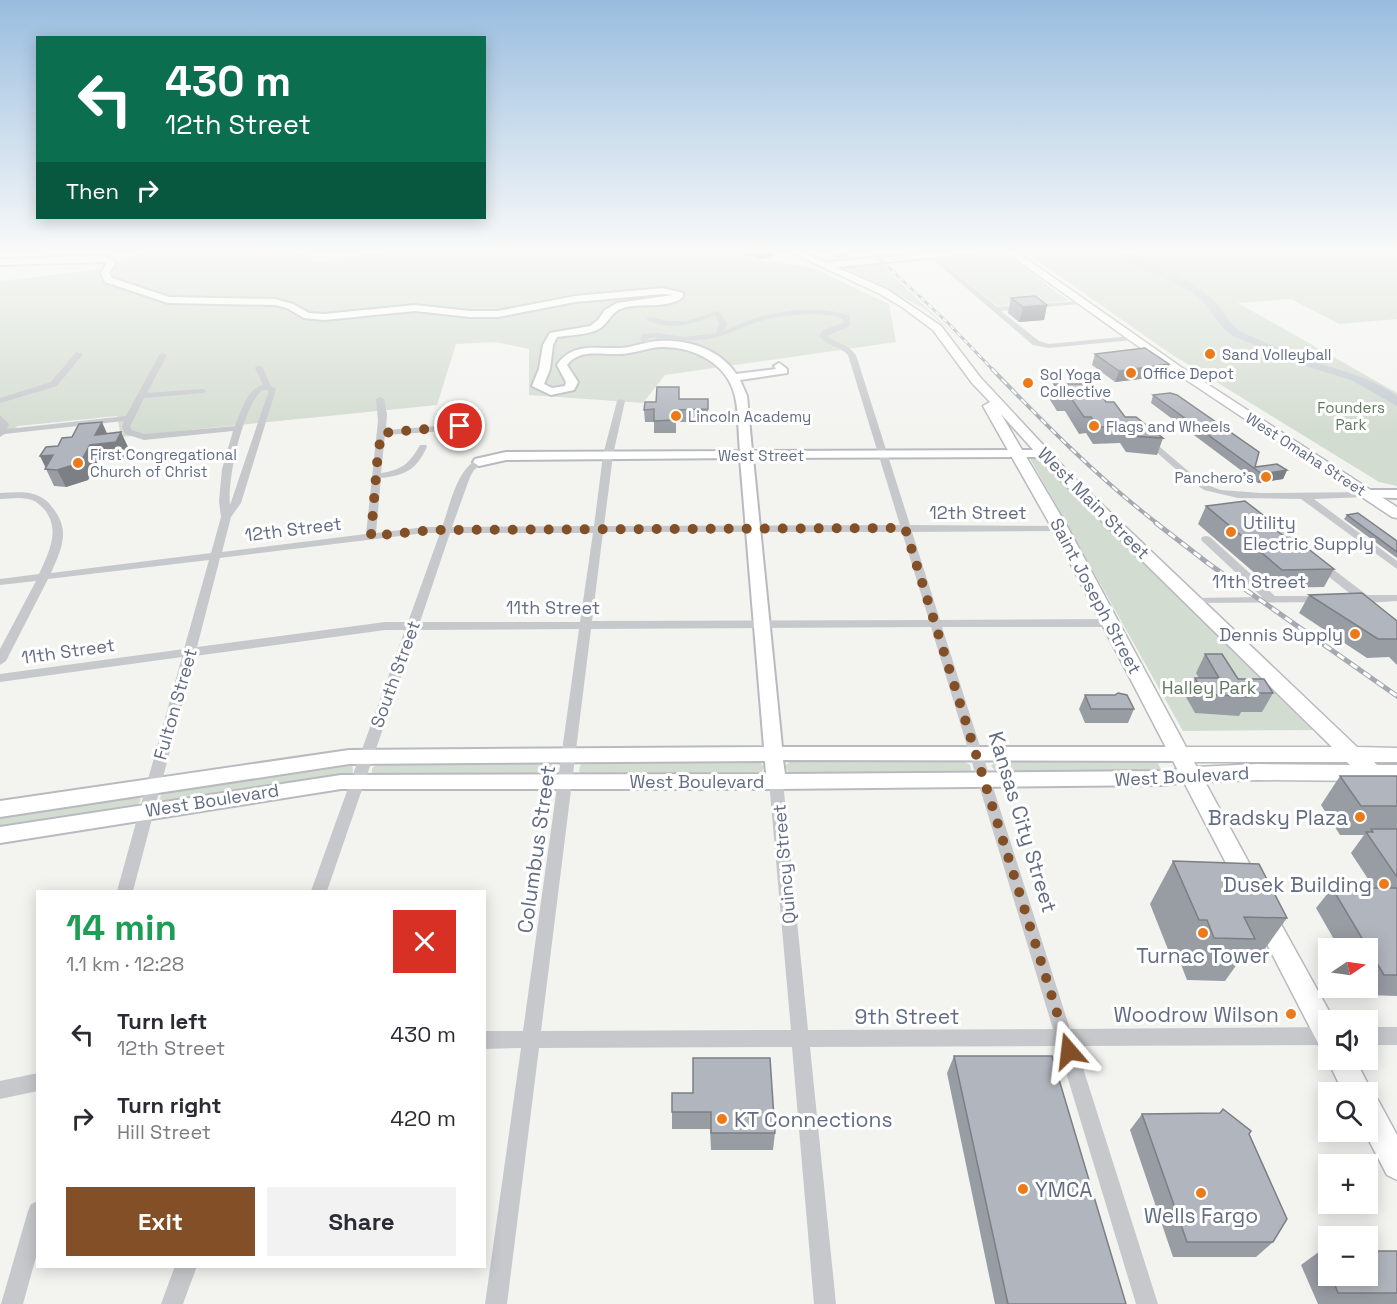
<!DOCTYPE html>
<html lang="en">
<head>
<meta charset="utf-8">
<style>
	:root { --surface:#fff; --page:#f2f2f3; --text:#2b2b33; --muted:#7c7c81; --accent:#824f27 }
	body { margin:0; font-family:"Space Grotesk",sans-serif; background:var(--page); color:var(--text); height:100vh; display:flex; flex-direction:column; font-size:22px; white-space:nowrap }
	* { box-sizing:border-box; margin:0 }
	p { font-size:20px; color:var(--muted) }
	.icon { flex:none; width:33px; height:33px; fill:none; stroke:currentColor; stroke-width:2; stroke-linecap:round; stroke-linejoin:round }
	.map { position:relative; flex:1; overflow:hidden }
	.sheet { position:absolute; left:36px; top:890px; width:450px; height:378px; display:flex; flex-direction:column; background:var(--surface); border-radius:0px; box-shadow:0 3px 15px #0003 }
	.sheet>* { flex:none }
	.top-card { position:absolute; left:36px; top:36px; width:450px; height:183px; border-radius:0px; box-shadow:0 3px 15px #0003; background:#0b6e4f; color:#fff; overflow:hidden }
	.needle { width:39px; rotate:77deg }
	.buttons { position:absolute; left:1318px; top:938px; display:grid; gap:12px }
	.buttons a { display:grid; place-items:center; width:60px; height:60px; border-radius:0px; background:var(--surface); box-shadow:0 3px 15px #0003; font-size:30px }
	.pin { position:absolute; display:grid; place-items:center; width:51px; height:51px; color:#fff; margin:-26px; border:3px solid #fff; border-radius:50%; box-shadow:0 2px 6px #0007 }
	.me { position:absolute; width:66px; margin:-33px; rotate:343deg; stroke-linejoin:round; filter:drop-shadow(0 0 4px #0008) }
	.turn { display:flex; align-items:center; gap:21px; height:126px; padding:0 30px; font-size:27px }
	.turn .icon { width:78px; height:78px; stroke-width:2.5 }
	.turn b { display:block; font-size:42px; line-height:51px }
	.then { display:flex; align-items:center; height:57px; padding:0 30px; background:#0003; gap:12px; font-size:22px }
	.round { display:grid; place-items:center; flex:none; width:63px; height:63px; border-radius:0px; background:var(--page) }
	.overview { display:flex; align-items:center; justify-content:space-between; height:102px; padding:0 30px }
	h1 { font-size:36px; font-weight:800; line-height:45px; color:#1e9e55 }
	.button { display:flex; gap:12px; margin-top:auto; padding:12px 30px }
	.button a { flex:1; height:69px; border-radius:0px; background:var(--accent); color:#fff; font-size:24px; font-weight:800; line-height:69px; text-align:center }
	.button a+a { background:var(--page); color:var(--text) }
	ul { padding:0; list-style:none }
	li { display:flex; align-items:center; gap:18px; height:84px; padding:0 30px }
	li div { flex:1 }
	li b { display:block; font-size:22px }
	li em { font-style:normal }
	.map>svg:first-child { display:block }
	.green { fill:#d3dcd1 }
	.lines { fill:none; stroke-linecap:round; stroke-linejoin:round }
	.river { fill:#c3cad1; fill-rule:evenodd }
	.secondary-casing { stroke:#b8bac0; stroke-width:4 }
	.primary-casing { stroke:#b8babf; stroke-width:3 }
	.street { fill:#c6c8cc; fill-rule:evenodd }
	.secondary { fill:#fff; fill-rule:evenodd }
	.primary { fill:#fff; fill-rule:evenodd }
	.rail-far2-casing { stroke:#a5a9b0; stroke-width:3 }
	.rail-far1-casing { stroke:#a5a9b0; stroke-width:4 }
	.rail-casing { stroke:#a5a9b0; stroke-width:5 }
	.rail-far2 { stroke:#fff; stroke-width:1.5; stroke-dasharray:5; stroke-linecap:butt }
	.rail-far1 { stroke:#fff; stroke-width:2; stroke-dasharray:7; stroke-linecap:butt }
	.rail { stroke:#fff; stroke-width:3; stroke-dasharray:8; stroke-linecap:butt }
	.wall { fill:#989ca3 }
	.shaded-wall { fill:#7c7f84 }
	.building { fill:#b1b5bd; stroke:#7c7f84; stroke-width:1.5 }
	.route { stroke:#824f27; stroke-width:10; stroke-dasharray:0 18 }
	.poi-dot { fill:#ec7a19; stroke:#fff; stroke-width:2 }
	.labels { text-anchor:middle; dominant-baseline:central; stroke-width:6; stroke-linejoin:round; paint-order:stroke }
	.far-poi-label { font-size:15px; fill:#626c83; stroke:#fff; text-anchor:start }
	.far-park-label { font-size:15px; fill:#617961; stroke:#fff }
	.far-street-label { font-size:15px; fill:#626c83; stroke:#fff }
	.street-label { font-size:18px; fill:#626c83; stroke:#fff }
	.poi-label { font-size:18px; fill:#626c83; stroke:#fff; text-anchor:start }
	.park-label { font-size:18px; fill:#617961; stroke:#fff }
	.near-poi-label { font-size:21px; fill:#626c83; stroke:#fff; text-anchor:end }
	.near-street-label { font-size:21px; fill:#626c83; stroke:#fff }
</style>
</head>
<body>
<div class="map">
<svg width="1397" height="1304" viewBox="0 0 1397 1304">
	<rect width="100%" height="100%" fill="#f3f4f0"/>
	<g class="green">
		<path d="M151 250H286L305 254 317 262 398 250H736L751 259 810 267 889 304 896 342 665 375 643 403 529 395V349L496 342 456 344 437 405 121 437 117 416 18 426 0 437V281L95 270Z"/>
		<path d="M1022 250H1397V319L1339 324 1291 299 1238 303 1397 393V486L1379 482 1171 354Z"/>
		<path d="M1000 253 1007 255 1069 301 997 306 938 258Z"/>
		<path d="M880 263 959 339 925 309 844 267Z"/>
		<path d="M1029 457 1037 458 1068 487 1316 730 1183 731Z"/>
		<path d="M1118 758 1158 763 1161 770 1097 775 997 773 991 766 998 759Z"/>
		<path d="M793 759H961L970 765 971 769 969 774H789L785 766Z"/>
		<path d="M757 760 764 766 761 775H581L579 770 581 764 589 761Z"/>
		<path d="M383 761 554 762 557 769 553 776H372V768Z"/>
		<path d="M352 763 353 772 349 776 161 803 159 800 163 791Z"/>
		<path d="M138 794 141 800 135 808 0 832V814Z"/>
	</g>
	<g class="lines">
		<path class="river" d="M1111 250H1123C1152 265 1185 275 1210 297 1223 307 1227 323 1241 332 1265 343 1290 353 1315 362 1345 372 1370 377 1397 396V406L1351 380 1305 366 1233 336C1217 326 1211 306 1195 295 1169 276 1135 270 1111 250Z"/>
		<defs>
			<g id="secondary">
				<path d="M968 250H1005L828 268 824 265 828 262Z"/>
				<path d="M104 256 116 262 109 273 112 278 169 297 275 299 293 304 309 313 324 314 415 305 470 311H498L575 296 663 288 683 293V297C667 310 642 302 623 308 611 311 609 323 599 329 588 335 570 335 557 337L553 345 550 369 544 384 552 388 565 386 566 382 557 365C572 342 596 349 621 348 633 347 645 342 658 341 687 339 720 349 736 374L776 369 774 366 779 363 787 369V373L740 380 747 396 752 451 1047 450 1049 453 1047 456 1043 457 753 458 782 747H1180L1187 749 1189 754 1187 759 1180 761 783 760 785 774 1164 771 1191 768 1198 770 1200 775 1198 780 1164 785 776 789H341L0 843V827L341 775 766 774 765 761 349 764 0 817V801L349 750 764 747 740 458 506 460 479 466 473 462 475 459 506 452 740 451C738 433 739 413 735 396 727 362 692 346 660 347 646 348 633 354 619 354 602 355 579 348 567 365L578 382 574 390 551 395 532 386 539 369 543 345 550 333 590 326 598 320 605 310 617 303 673 295 663 294 575 302 498 317H470L415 311 324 320 304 318 287 308 275 305 168 303 105 282 101 273 107 263 103 262 0 265V259Z"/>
				<path d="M1367 490H1397V498L1362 497 1360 494Z"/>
			</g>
			<g id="primary">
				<path d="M786 250H798L888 290 941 326 980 377 1073 477 1357 747 1397 748V762H1374L1377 765H1397V781H1395L1397 783V803L1390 801 1367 781 1257 780 1205 782 1261 885 1257 892 1249 895 1241 892 1052 528 983 406 990 402 972 383 933 330 902 307 880 294ZM1001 414 1063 483 1332 747H1186L1068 528ZM1194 762H1347L1350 765 1257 764 1197 767Z"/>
				<path d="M1003 250H1014L1181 367 1397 507V518L1392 517 1173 371Z"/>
				<path d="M1264 905 1272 908 1334 1020H1329V1051L1320 1047 1252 915 1256 908Z"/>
				<path d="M1329 1053V1059H1355L1372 1092 1370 1097 1378 1100 1397 1135V1180L1387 1175 1364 1131H1368V1092H1343L1327 1059Z"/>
			</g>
		</defs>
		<use href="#secondary" class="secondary-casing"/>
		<use href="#primary" class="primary-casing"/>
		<g class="street">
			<path d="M930 255H934L997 307 1081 301 1082 302 1079 304 1001 311 1039 341 1049 344 1132 336 1136 338 1132 340 1049 348 1033 345 930 257Z"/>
			<path d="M717 311 719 312 727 324 724 331C734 327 744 322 755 318 782 310 823 305 850 316V326L827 336C836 344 848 344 856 355L910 525 1064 526 1065 528 1060 531 912 532 940 620 1111 619 1117 623 1111 627H942L1070 1029 1329 1027V1045L1076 1046 1158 1304H1136L1058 1046 810 1047 836 1304H814L792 1047 539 1048 507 1304H485L521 1048 484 1049V1031H523L579 629 417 630 327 891H311L405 630H385L195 656 133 891H117L182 657 0 682V674L184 649 209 560 48 579 6 661 0 665V649L36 581 0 585V579L39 574C49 552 61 530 44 509 39 504 35 500 28 499 19 497 9 499 0 499V493C11 493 22 491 33 494 41 496 47 500 52 507 71 530 62 548 51 573L211 553 221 517 219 501 222 469 233 431 144 440 125 434 122 427 124 421 4 434 0 437V415L9 424 7 429 126 416 159 355 163 353 167 355 147 393 203 389 207 391 203 393 144 398 130 427 132 430 144 434 235 426C241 412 247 388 263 385L255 368 256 366H262L271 386 276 389 241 503 231 517 222 552 366 534 378 421 376 399 380 397 384 399 387 414 386 430 477 423 481 426 477 429 385 435 381 473C402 470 410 463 420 445H426L427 447C416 470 406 475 381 478L376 533 425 527H442C450 506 457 467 479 459L484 462 474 470 470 477 452 527 594 526 603 455 617 401 621 399 625 401 613 455 604 526 900 525 848 355C840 346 827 346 819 336L823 330 843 323V319C824 310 781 315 761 321 743 326 727 336 708 339 686 343 669 337 648 338L654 345 650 347 640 340 642 334 656 333 685 337 716 333 719 324 715 315C693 324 668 332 646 319L650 317 668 321H687ZM262 390H268V393L230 505C227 479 243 407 262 390ZM603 532H902L929 620 592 621ZM425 533H440L408 622H385L197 647 220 558ZM450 533H593L580 622H420ZM931 627 1053 1029 808 1030 783 782 781 778 776 777 771 778 769 782 791 1030 541 1031 591 629Z"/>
			<path d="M76 352 83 354 57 386 0 403V398L51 382Z"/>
			<path d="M1147 436 1194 476 1210 486 1221 490 1260 493 1370 492V496L1367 497 1314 499 1397 561V569L1301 499 1238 498 1204 490 1180 473 1144 441V437Z"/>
			<path d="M1259 513 1367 595H1397V601L1366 603 1349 601 1347 599 1349 597 1353 596 1255 518V514Z"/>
			<path d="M1206 536 1210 537 1275 596H1324L1330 599 1324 602 1189 603 1187 601 1189 599 1193 598 1262 597 1202 541 1201 539 1202 537Z"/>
			<rect x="1368" y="1027" width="29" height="18"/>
			<path d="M38 1073V1091L0 1099V1081Z"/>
			<path d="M38 1201V1250L23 1304H1L28 1211 31 1204Z"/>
			<path d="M175 1266H197L183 1304H161Z"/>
		</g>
		<use href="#secondary" class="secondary"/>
		<use href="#primary" class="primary"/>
		<defs>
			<path id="rail-far2" d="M870 250 948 323 993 370"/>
			<path id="rail-far1" d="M992 369C1045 424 1097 477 1158 524"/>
			<path id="rail" d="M1156 523 1209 564 1397 696"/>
		</defs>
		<use href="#rail-far2" class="rail-far2-casing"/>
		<use href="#rail-far1" class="rail-far1-casing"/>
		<use href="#rail" class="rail-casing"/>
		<use href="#rail-far2" class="rail-far2"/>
		<use href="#rail-far1" class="rail-far1"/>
		<use href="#rail" class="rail"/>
	</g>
	<g class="wall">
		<path d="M774 250 773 257 757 259 754 255 749 256 735 251Z"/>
		<path d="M822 250H849L846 258H840Z"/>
		<path d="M1011 298 1047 305 1044 320 1019 322 1008 313Z"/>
		<path d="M1095 354 1169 364 1165 376 1115 382 1092 365Z"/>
		<path d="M1054 384 1106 402 1125 417 1163 438 1157 455 1126 452 1120 443 1093 444 1086 433 1079 434 1065 411H1057L1050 400Z"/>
		<path d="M1153 395 1255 467 1287 470 1283 479 1258 483 1151 403Z"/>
		<path d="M679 399H708V422H676V433H654V422H645L644 410 656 402Z"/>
		<path d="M107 433 129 449 124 459 98 461 88 480 66 487 54 486 40 456 58 446Z"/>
		<path d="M1206 506 1272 522 1270 526 1295 545 1334 569 1324 587 1272 588 1198 524Z"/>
		<path d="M1347 515 1397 541V558L1344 519Z"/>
		<path d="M1309 595 1397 621V665L1389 657 1367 658 1299 613Z"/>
		<path d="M1205 654 1238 679 1273 693 1262 712H1241L1239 716 1195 713 1186 697 1195 678H1199L1196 673Z"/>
		<path d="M1085 695 1134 709 1128 723H1085L1079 709Z"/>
		<path d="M1340 776H1397V996L1366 995 1361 987H1368V948H1339L1316 908 1332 888H1374L1351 853 1364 835H1340L1321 805Z"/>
		<path d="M1173 861 1287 918 1257 960H1240L1225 981 1187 980 1180 962H1173L1150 904Z"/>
		<path d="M954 1056 1126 1304H995L947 1073Z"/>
		<path d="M693 1093 775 1133 773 1150H711L710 1129H672V1112Z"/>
		<path d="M1142 1114 1249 1134 1273 1242 1256 1257H1173L1130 1130Z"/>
		<path d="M1320 1251H1329V1275H1368L1397 1251V1304H1318L1301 1265Z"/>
	</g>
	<g class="shaded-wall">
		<path d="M749 250H754V255L749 256Z"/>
		<path d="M774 250 773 257 757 259 758 251Z"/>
		<path d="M1047 305 1044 320 1019 322 1023 307Z"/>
		<path d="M1169 364 1165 376 1115 382 1119 371Z"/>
		<path d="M102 422 109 438 121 432 129 449 124 459 98 461 88 480 66 487 57 470 47 469 40 456Z"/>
		<path d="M1287 470 1283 479 1258 483 1262 474Z"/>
	</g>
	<g class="building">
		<path d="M1035 296 1047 305 1023 307 1011 298Z"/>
		<path d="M1145 348 1169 364 1119 371 1095 354Z"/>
		<path d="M1054 384H1093L1106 402H1114L1125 417H1136L1163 438 1132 436 1125 427H1098L1091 417H1084L1069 395H1061Z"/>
		<path d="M657 387H679V399H708V409L676 410V420L654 421V409L644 410 645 402H656Z"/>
		<path d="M1170 393 1177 395 1259 452 1255 467 1277 464 1287 470 1262 474 1153 395Z"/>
		<path d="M102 422 95 435 121 432 116 442 90 445 80 463 57 470 45 469 53 455 40 456 46 447 58 446 62 438 72 437 79 424Z"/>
		<path d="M1245 501 1272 522 1267 523 1295 545 1302 544 1334 569 1282 570 1206 506Z"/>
		<path d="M1358 513 1397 541V552L1347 515Z"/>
		<path d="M1362 593 1397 621V639H1378L1309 595Z"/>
		<path d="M1205 654H1222L1238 679H1264L1273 693H1247L1249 697 1204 694 1195 678H1219Z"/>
		<path d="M1118 693 1127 695 1134 709H1091L1085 695H1115Z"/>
		<path d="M1340 776H1397V806H1361Z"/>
		<path d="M1371 829H1397V877L1366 832H1373Z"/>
		<path d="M1173 861 1259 864 1287 918 1244 917 1255 939 1214 938 1207 920H1199Z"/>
		<path d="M1332 888H1397V975H1384Z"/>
		<path d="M954 1056H1052L1126 1304H1008Z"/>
		<path d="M693 1058H770L775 1133H711V1112H672V1093H693Z"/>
		<path d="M1223 1109 1251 1131 1249 1134 1287 1219 1273 1242H1187L1142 1114 1220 1113Z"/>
		<path d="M1320 1251H1329V1271Z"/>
		<path d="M1368 1251H1397V1293H1338L1331 1275H1368Z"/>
	</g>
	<linearGradient id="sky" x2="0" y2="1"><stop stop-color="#99bddf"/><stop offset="0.58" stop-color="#fafaf8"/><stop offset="1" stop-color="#fafaf8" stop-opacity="0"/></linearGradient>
	<rect width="1397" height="433" fill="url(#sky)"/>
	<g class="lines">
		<path class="route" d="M460 426 382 433 378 452 371 536 434 530 905 528 1069 1051"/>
	</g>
	<g class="poi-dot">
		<circle cx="1210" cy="354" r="6"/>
		<circle cx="1131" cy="373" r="6"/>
		<circle cx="1028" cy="383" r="6"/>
		<circle cx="676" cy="416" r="6"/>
		<circle cx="1094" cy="426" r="6"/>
		<circle cx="78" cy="463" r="6"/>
		<circle cx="1266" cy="477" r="6"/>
		<circle cx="1231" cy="532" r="6"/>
		<circle cx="1355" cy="634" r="6"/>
		<circle cx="1360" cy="817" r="6"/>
		<circle cx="1384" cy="884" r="6"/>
		<circle cx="1203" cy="933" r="6"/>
		<circle cx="1291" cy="1014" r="6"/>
		<circle cx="722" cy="1119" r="6"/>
		<circle cx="1023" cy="1189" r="6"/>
		<circle cx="1201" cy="1193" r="6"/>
	</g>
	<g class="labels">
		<g class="far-poi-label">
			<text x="1222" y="354">Sand Volleyball</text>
			<text x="1143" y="373">Office Depot</text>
			<text x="1040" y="374">Sol Yoga<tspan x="1040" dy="17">Collective</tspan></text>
			<text x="688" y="416">Lincoln Academy</text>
			<text x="1106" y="426">Flags and Wheels</text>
			<text x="90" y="454">First Congregational<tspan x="90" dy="17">Church of Christ</tspan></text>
			<text x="1254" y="477" text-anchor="end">Panchero's</text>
		</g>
		<g class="far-park-label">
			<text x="1351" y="407">Founders<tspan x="1351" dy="17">Park</tspan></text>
		</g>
		<g class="far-street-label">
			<text transform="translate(1306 454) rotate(33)">West Omaha Street</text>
			<text x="761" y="455">West Street</text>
		</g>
		<g class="street-label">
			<text transform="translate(1094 503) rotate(45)">West Main Street</text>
			<text x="978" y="512">12th Street</text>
			<text transform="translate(293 529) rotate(-7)">12th Street</text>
			<text x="1259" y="581">11th Street</text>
			<text transform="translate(1096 596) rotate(62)">Saint Joseph Street</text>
			<text x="553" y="607">11th Street</text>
			<text transform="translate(68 651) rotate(-8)">11th Street</text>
			<text transform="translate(395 674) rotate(-70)">South Street</text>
			<text transform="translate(175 704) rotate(-74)">Fulton Street</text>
			<text transform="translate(1182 776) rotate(-3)">West Boulevard</text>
			<text x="697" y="781">West Boulevard</text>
			<text transform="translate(212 800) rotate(-9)">West Boulevard</text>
			<text transform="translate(784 864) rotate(-95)">Quincy Street</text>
		</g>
		<g class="poi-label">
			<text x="1243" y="522">Utility<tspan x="1243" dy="21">Electric Supply</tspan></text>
			<text x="1343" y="634" text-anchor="end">Dennis Supply</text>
		</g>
		<g class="park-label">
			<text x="1209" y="687">Halley Park</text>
		</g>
		<g class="near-poi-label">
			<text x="1348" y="817">Bradsky Plaza</text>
			<text x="1372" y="884">Dusek Building</text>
			<text x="1203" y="955" text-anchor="middle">Turnac Tower</text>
			<text x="1279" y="1014">Woodrow Wilson</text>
			<text x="734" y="1119" text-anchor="start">KT Connections</text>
			<text x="1035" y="1189" text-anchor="start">YMCA</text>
			<text x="1201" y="1215" text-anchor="middle">Wells Fargo</text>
		</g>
		<g class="near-street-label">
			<text transform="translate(1023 822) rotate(73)">Kansas City Street</text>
			<text transform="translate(536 849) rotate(-82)">Columbus Street</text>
			<text x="907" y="1016">9th Street</text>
		</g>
	</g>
</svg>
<div class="buttons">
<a><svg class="needle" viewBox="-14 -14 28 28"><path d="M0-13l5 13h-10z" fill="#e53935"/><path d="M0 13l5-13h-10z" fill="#7c7c81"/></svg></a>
<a><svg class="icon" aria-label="sound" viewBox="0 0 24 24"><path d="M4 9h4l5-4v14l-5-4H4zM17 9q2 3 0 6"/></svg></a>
<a><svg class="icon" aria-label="search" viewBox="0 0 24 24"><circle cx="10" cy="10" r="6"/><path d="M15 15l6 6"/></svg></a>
<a>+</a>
<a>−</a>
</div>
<div class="pin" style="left:460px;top:426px;background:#d93025"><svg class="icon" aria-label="arrive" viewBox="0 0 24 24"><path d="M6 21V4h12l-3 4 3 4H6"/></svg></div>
<svg class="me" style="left:1069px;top:1051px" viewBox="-20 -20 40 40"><path d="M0-17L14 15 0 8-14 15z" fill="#824f27" stroke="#fff" stroke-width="4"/></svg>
<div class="top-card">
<div class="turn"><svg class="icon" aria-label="left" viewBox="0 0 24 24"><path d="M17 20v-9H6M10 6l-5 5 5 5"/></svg><div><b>430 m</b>12th Street</div></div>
<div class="then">Then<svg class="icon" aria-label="right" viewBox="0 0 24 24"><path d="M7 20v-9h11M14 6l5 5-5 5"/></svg></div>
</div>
<section class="sheet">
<div class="overview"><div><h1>14 min</h1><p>1.1 km · 12:28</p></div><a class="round" style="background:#d93025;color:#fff"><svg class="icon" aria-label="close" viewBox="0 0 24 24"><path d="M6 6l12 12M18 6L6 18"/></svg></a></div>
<ul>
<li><svg class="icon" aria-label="left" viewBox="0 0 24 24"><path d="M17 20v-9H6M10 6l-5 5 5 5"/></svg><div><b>Turn left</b><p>12th Street</p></div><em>430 m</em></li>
<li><svg class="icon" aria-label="right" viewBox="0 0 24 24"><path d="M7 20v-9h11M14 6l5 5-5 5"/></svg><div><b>Turn right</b><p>Hill Street</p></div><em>420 m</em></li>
</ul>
<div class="button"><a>Exit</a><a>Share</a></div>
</section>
</div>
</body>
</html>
